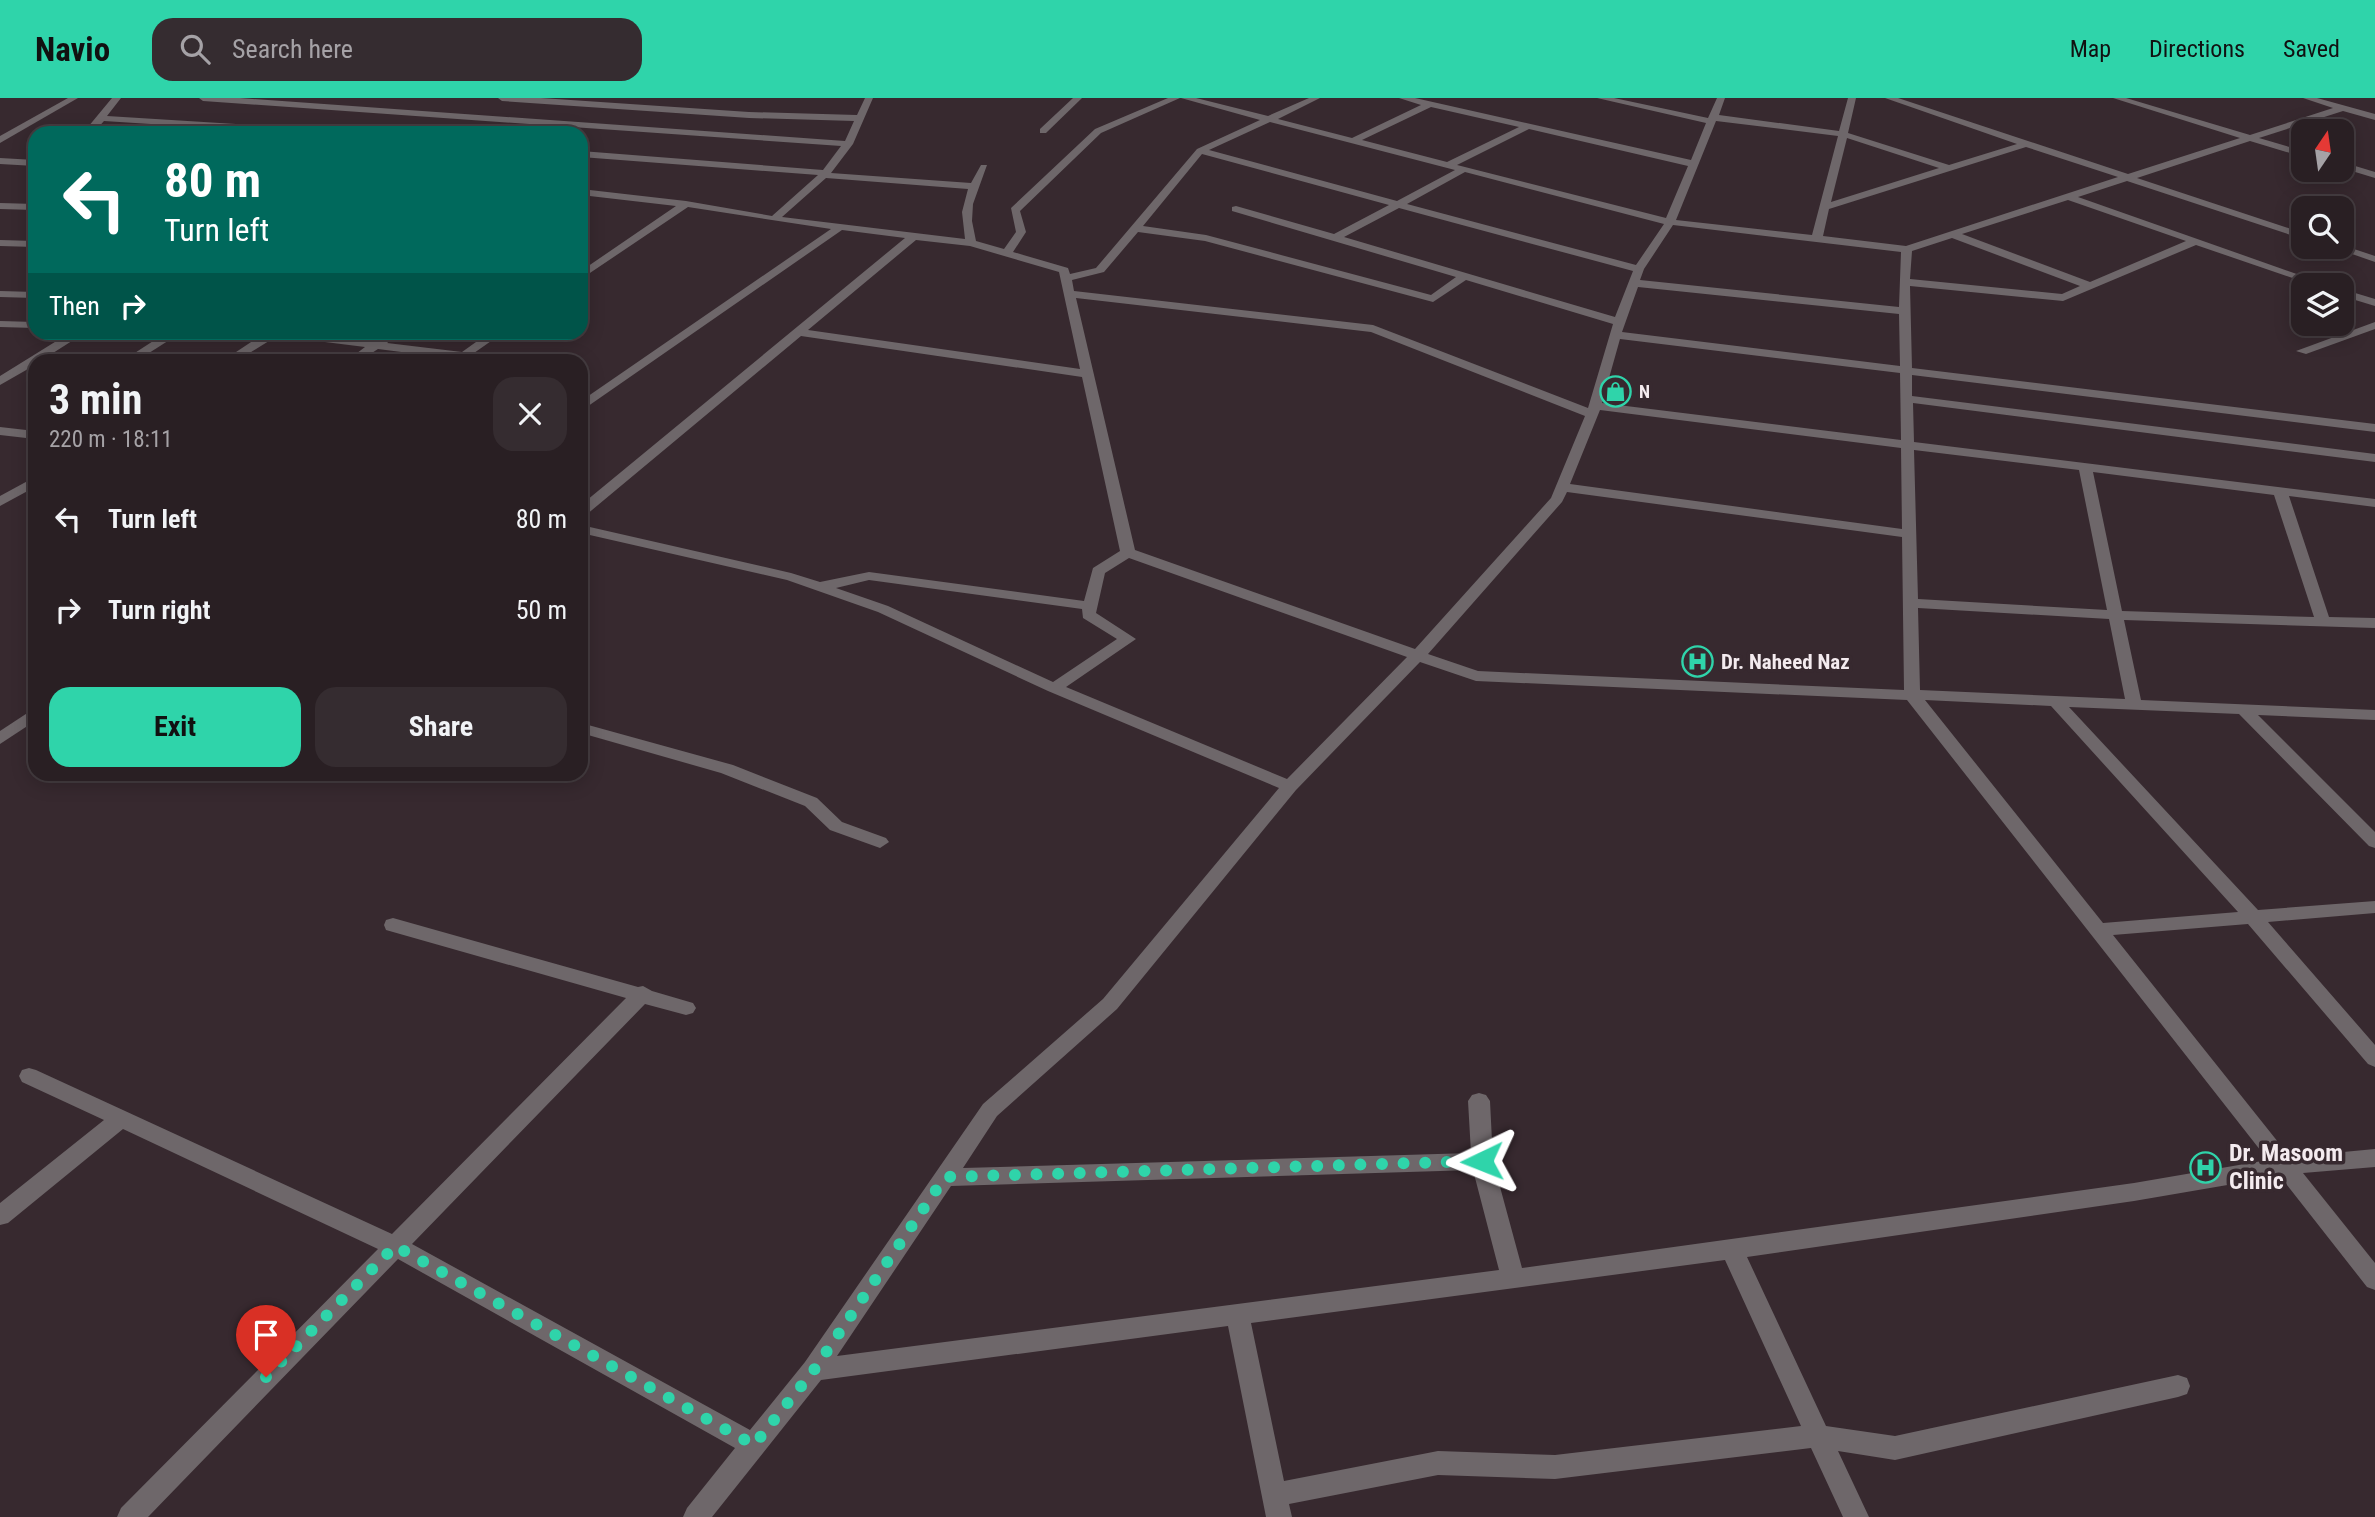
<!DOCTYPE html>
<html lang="en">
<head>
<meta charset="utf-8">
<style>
	:root { --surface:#291f23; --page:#352c30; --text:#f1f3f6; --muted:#a5a2a6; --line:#453d41; --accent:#2fd4aa }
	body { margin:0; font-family:"Roboto Condensed",sans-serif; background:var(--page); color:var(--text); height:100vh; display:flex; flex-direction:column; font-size:26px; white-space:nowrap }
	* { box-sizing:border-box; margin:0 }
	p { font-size:23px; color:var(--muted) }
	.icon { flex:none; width:38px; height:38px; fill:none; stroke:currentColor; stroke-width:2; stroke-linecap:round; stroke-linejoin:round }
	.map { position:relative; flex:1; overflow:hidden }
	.sheet { position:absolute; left:28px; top:256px; width:560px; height:427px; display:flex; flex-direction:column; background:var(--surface); border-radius:21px; box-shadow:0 4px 18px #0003,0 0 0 2px var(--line) }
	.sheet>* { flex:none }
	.guide { position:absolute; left:28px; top:28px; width:560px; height:214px; border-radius:21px; box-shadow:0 4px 18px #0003,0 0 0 2px var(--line); background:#00695c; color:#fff; overflow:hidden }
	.needle { width:46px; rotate:13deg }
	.fabs { position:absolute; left:2291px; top:21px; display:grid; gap:14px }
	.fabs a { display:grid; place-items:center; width:63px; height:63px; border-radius:14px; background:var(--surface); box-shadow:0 4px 18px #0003,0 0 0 2px var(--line); font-size:35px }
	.pin { position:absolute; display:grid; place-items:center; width:60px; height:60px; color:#fff; margin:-72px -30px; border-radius:50% 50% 50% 0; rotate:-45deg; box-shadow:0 0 7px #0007 }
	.pin .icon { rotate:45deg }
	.me { position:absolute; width:77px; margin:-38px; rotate:268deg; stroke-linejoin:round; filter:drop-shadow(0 0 5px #0008) }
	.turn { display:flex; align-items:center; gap:24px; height:147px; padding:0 21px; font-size:32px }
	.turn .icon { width:91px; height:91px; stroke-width:2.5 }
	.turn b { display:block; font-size:49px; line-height:60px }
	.then { display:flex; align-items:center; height:66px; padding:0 21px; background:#0003; gap:14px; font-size:26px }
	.round { display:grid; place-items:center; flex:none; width:74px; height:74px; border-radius:21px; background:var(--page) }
	.summary { display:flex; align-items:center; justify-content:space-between; height:119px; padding:0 21px }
	h1 { font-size:42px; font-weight:700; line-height:52px }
	.action { display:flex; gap:14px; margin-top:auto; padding:14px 21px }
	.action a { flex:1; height:80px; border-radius:21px; background:var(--accent); color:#111; font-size:28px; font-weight:700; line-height:80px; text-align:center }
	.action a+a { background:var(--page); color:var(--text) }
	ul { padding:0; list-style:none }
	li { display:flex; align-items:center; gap:21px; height:91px; padding:0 21px }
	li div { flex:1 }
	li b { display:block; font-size:26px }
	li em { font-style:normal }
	header { display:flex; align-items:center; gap:42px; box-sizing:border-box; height:98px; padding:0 35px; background:var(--accent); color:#111 }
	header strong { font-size:33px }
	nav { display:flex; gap:38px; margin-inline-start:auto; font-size:24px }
	.search { width:490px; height:63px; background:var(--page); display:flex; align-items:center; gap:18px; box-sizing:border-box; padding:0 24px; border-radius:21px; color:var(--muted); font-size:26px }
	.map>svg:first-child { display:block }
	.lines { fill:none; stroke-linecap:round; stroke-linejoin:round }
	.minor { fill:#6e676a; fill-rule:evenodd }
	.route { stroke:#2fd4aa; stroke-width:12; stroke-dasharray:0 21.6 }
	.labels { text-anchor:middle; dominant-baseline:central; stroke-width:7; stroke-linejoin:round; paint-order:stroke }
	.far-poi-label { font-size:18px; font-weight:bold; fill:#f4ebef; stroke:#37292f; text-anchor:start }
	.poi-label { font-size:21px; font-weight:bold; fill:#f4ebef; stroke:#37292f; text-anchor:start }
	.near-poi-label { font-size:24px; font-weight:bold; fill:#f4ebef; stroke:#37292f; text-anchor:start }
</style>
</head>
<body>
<header>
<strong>Navio</strong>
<div class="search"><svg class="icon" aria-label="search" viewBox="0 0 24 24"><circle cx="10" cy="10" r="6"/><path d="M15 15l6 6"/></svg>Search here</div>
<nav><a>Map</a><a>Directions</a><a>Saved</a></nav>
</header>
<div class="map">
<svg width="2375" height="1419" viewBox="0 0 2375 1419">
	<rect width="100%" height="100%" fill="#37292f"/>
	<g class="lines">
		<g class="minor">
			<path d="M68 0H78L0 45V38Z"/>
			<path d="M112 0H121L107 18 334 32 339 35H291L104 23 93 35H83Z"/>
			<path d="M199 0H240L845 43 854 23 749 20 502 3 498 0H541L749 14 857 17 865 0H873L853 46 831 75 971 85 981 67H987L973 106 972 123 976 143 1004 151 1016 134 1011 110 1095 31 1168 0H1180L1101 35 1020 113 1026 134 1013 154 1068 170 1070 176 1096 170 1197 51 1260 22 1181 0H1196L1268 18 1309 0H1320L1278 21 1352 40 1421 7 1399 0H1415L1691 62 1706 25 1597 0H1614L1708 20 1717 0H1725L1719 17 1839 33 1848 0H1856L1848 35 1949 67 2017 46 1885 0H1898L2128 76 2240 40 2113 0H2126L2250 37 2333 10 2303 0H2317L2375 16V22L2343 13 2259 40 2303 53V59L2250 43 2137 80 2303 135V141L2127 83 2078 99 2328 187H2313L2196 147 2063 203 1910 188 1912 270 2375 326V334L1912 277V298L2375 356V364L1913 305 1914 344 2375 401V409L2289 398 2329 519 2375 520V530L2124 522 2141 602 2375 612V622L2258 617 2375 734V750L2369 748 2239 616 2069 609 2258 812 2375 803V815L2268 824 2375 947V969L2368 966 2248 826 2113 837 2290 1059 2375 1051V1069L2303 1075 2375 1165V1192L2367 1189 2280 1078 2134 1103 1747 1159 1826 1328 1895 1338 2178 1277 2187 1280 2190 1288 2187 1296 2178 1299 1895 1362 1838 1353 1869 1419H1843L1811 1350 1555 1381 1438 1377 1289 1406 1292 1419H1266L1228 1228 821 1282 712 1419H683L687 1410 735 1350 398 1161 148 1419H117L121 1410 378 1151 123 1031 8 1125 0 1127V1105L104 1022 22 984 19 978 22 972 29 970 36 972 392 1136 626 900 386 832 384 827 386 822 393 820 638 889 643 888 652 893 693 905 696 910 693 915 686 917 645 906 412 1146 750 1332 805 1264 983 1006 1103 901 1279 690 1048 593 878 514 787 482 581 435V427L791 475 820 484 869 474 1084 503 1093 470 1120 453 1082 279 801 238 586 417 581 418V407L905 140 842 132 581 313V303L831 131 688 109 581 181V173L676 108 581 97V91L686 103 772 118 818 77 581 59V53L823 72 841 48 203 3ZM1431 9 1519 29 1447 64 1362 42ZM1716 23 1838 38 1812 137 1676 122ZM1270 24 1455 72 1397 103 1209 52ZM1529 31 1688 68 1666 120 1457 67ZM1847 40 1939 70 1831 104ZM2026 49 2118 79 1906 148 1823 138 1829 111ZM1202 56 1389 107 1334 136 1236 108 1232 109V113L1456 179 1431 197 1206 137 1143 128ZM1465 74 1664 126 1636 167 1407 106ZM826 80 968 91 962 114 965 141 782 119ZM2068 102 2186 143 2090 184 1962 136ZM1399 110 1633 173 1615 219 1344 139ZM1673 127 1901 154 1899 209 1640 182 1644 171ZM1138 134 1205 143 1433 204 1466 182 1613 226 1588 310 1373 227 1074 193 1072 182 1104 174ZM1952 140 2080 188 2062 196 1910 181 1912 153ZM916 142 970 148 1059 174 1080 271 808 232ZM1638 189 1899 216 1900 268 1622 234ZM1076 200 1371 234 1585 318 1551 400 1415 551 1135 452ZM1620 241 1900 275 1901 342 1602 305ZM1600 312 1901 350 1902 431 1570 386ZM1914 352 2079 372 2107 512 1918 501ZM2093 374 2274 397 2314 519 2122 513ZM1567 394 1902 439 1904 592 1478 573 1428 556 1562 404ZM1129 460 1407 559 1287 681 1066 589 1136 541 1096 515 1105 475ZM869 482 1082 511 1083 520 1117 541 1053 584 888 508 836 490ZM1918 510 2109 521 2125 601 1920 592ZM1420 564 1476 583 1907 602 2268 1062 2134 1085 1522 1170 1493 1063 1490 1003 1486 997 1479 995 1472 997 1468 1003 1471 1055 963 1070 997 1018 1117 911 1296 692ZM1925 602 2051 608 2238 814 2103 825ZM1473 1072 1499 1172 837 1258 951 1088ZM1725 1162 1801 1328 1555 1357 1438 1353 1284 1383 1251 1225Z"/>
			<path d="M1073 0H1082L1046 35H1040V31Z"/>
			<path d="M0 60 35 62V68L0 66Z"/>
			<path d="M2342 64 2375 74V80L2342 70Z"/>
			<path d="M0 105 35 106V112L0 111Z"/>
			<path d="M0 142 35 143V149L0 148Z"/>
			<path d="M2342 147 2375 158V164L2332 149Z"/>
			<path d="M2342 191 2375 201V208L2342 198Z"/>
			<path d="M0 193 35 194V200L0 199Z"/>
			<path d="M0 223 35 224V230L0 229Z"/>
			<path d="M2375 224V231L2306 256 2296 253Z"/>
			<path d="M71 234H86L42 262H35V267L0 287V278Z"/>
			<path d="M167 234H182L138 262H124Z"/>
			<path d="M266 234H304L374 243 386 234H401L387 245 462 254 490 234H504L464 262 378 251 361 262H348L365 249 277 238 238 262H224Z"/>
			<path d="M0 329 35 333V341L0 337Z"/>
			<path d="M35 379V389L0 408V398Z"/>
			<path d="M35 610V623L0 646V633Z"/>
			<path d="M581 625 733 667 817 700 842 724 886 740 889 744 880 750 830 732 805 708 721 675 581 635Z"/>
		</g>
	</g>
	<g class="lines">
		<path class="route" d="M266 1279 395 1148 754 1347 814 1272 945 1079 1482 1063"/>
	</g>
	<defs>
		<symbol id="shop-ring" viewBox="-11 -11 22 22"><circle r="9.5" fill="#37292f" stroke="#2fd4aa" stroke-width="1.5"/><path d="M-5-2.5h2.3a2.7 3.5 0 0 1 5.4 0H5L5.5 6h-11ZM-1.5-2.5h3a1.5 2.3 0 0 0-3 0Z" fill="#2fd4aa"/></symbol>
		<symbol id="hospital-ring" viewBox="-11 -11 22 22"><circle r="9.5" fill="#37292f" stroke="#2fd4aa" stroke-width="1.5"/><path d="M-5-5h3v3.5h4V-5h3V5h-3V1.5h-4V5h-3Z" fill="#2fd4aa"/></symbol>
	</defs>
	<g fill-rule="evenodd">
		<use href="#shop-ring" x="1598" y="276" width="35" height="35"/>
		<use href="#hospital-ring" x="1680" y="546" width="35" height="35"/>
		<use href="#hospital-ring" x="2188" y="1052" width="35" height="35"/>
	</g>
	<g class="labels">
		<g class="far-poi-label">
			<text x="1639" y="293">N</text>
		</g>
		<g class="poi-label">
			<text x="1721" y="564">Dr. Naheed Naz</text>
		</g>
		<g class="near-poi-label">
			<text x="2229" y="1055">Dr. Masoom<tspan x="2229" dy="28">Clinic</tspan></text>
		</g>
	</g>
</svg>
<div class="fabs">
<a><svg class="needle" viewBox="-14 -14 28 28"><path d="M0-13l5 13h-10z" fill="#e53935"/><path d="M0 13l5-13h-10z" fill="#a5a2a6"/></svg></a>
<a><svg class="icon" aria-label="search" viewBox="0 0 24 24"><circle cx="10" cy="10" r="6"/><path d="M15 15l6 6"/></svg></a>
<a><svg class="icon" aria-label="layers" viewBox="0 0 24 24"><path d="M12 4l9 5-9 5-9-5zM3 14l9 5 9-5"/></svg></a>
</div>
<div class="pin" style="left:266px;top:1279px;background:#d93025"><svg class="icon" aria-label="arrive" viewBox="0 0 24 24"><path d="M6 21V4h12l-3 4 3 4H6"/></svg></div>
<svg class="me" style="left:1482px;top:1063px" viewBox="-20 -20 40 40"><path d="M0-17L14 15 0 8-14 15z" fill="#2fd4aa" stroke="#fff" stroke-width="4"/></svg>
<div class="guide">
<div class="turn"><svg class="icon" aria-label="left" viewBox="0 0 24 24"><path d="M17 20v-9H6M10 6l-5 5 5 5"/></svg><div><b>80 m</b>Turn left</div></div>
<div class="then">Then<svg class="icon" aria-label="right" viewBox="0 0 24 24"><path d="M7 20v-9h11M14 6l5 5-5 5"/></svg></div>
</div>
<section class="sheet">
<div class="summary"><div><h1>3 min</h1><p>220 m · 18:11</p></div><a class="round"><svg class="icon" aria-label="close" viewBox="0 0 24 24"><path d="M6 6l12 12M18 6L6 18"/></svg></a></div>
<ul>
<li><svg class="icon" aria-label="left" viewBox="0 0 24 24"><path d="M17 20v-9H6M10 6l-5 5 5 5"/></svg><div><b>Turn left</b></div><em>80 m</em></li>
<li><svg class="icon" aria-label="right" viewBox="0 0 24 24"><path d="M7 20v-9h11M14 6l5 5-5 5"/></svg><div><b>Turn right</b></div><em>50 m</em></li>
</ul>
<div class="action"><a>Exit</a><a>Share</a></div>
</section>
</div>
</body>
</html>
